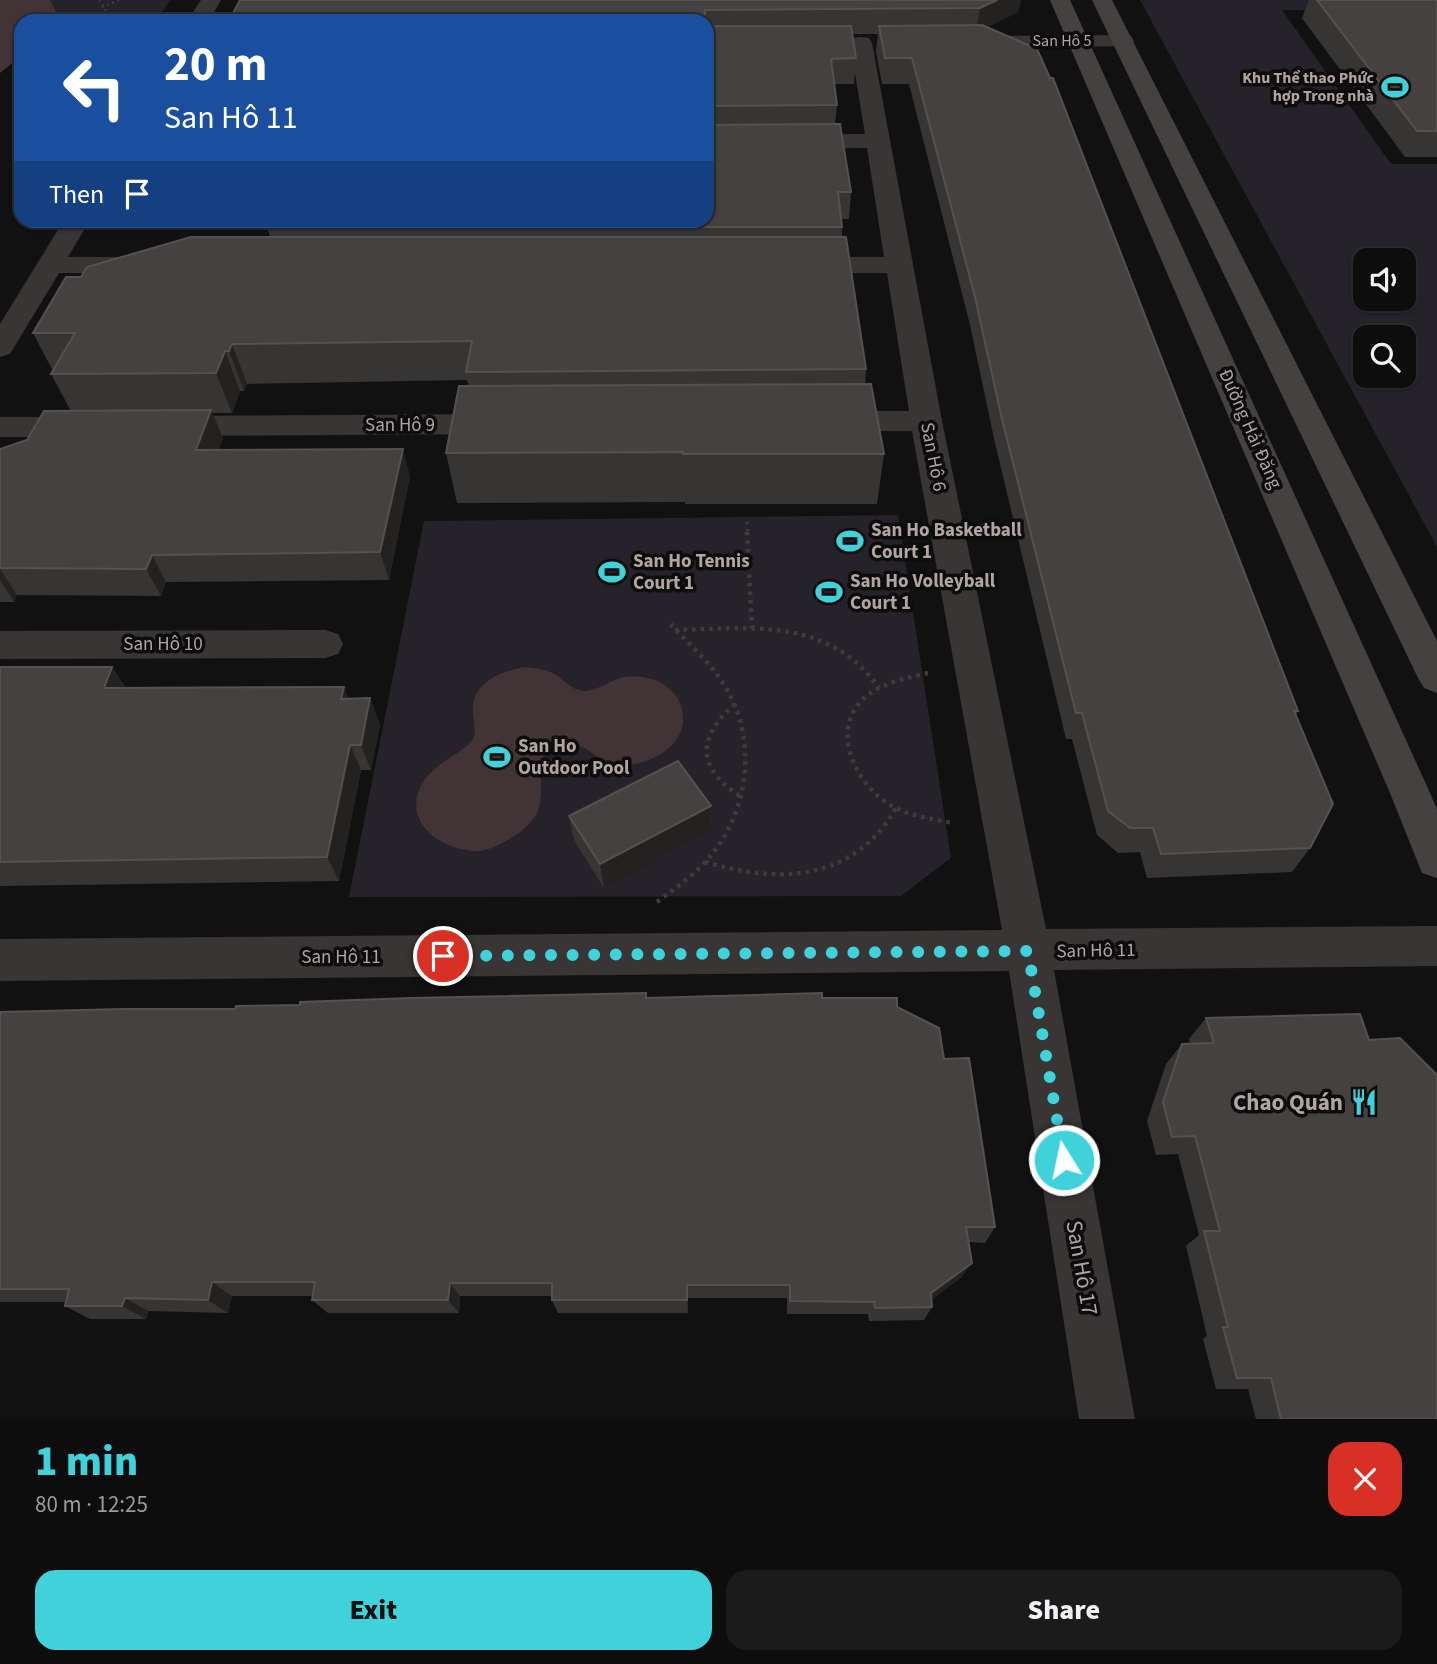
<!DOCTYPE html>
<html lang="en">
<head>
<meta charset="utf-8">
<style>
	:root { --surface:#0e0d0d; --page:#1c1b1b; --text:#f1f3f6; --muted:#9b9c9d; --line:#2e2d2e; --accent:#40d2db }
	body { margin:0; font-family:"Source Sans 3",sans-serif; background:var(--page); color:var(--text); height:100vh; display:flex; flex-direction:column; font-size:26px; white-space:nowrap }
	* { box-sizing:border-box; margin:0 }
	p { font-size:23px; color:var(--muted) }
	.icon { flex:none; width:38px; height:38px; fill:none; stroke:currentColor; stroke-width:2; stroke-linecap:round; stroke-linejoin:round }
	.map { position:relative; height:1419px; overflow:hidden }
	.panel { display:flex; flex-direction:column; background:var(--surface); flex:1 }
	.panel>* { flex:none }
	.banner { position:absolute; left:14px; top:14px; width:700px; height:214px; border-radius:21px; box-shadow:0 2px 5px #0004,0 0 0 2px var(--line); background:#1a4fa0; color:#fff; overflow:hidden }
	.buttons { position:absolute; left:1353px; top:248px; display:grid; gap:14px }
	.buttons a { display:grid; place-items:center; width:63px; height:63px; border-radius:14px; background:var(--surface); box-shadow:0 2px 5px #0004,0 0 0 2px var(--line); font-size:35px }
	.pin { position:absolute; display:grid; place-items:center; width:60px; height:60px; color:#fff; margin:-30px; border:4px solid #fff; border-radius:50%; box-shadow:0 2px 7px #0007 }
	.me { position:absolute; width:77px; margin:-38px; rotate:350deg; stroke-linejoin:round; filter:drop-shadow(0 0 5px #0008) }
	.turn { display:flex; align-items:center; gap:24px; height:147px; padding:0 35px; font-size:32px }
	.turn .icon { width:91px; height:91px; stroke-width:2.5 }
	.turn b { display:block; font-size:49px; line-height:60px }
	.then { display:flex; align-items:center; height:66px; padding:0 35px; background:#0003; gap:14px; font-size:26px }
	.round { display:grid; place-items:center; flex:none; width:74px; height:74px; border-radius:21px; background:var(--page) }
	.head { display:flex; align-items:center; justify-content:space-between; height:119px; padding:0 35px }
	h1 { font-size:42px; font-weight:800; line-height:52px; color:var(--accent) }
	.action { display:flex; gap:14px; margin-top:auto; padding:14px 35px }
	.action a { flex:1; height:80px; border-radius:21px; background:var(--accent); color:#111; font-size:28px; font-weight:800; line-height:80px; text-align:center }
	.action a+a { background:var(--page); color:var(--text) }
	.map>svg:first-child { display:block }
	.green { fill:#252229; fill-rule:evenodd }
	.water { fill:#423336 }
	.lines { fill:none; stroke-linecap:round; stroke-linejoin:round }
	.path-far2 { stroke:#3f3b3a; stroke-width:2.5; stroke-dasharray:2 3.5; stroke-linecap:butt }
	.path-far1 { stroke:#3f3b3a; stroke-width:3.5; stroke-dasharray:2.5 4.5; stroke-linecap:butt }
	.path { stroke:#3f3b3a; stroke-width:4.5; stroke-dasharray:3.5 5; stroke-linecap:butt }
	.street { fill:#383534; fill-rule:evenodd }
	.secondary { fill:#464141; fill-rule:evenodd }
	.wall { fill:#373534 }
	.shaded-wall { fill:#232221 }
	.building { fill:#444140; stroke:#555150; stroke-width:2 }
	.route { stroke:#40d2db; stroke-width:12; stroke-dasharray:0 21.6 }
	.labels { text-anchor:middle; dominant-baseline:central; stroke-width:7; stroke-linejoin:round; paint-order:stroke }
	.far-street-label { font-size:16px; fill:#b1a5a4; stroke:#0d0c0c }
	.far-poi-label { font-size:16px; font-weight:bold; fill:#b1a5a4; stroke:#0d0c0c; text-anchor:end }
	.street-label { font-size:19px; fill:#b1a5a4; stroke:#0d0c0c }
	.poi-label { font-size:19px; font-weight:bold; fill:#b1a5a4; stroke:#0d0c0c; text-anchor:start }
	.near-poi-label { font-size:23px; font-weight:bold; fill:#b1a5a4; stroke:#0d0c0c; text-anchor:end }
	.near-street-label { font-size:23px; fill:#b1a5a4; stroke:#0d0c0c }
</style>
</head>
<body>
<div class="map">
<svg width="1437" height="1419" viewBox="0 0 1437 1419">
	<rect width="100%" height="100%" fill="#121111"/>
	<g class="green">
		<path d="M50 0H170L156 21H61Z"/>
		<path d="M1140 0H1437V10H1282L1391 164H1437V547ZM1365 261H1404V299H1365ZM1365 338H1404V376H1365Z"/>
		<path d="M898 515 951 858 901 896 349 897 424 521Z"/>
	</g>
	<g class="water">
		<path d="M0 0H50L61 21H21V56L0 73Z"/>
		<path d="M525 667C535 668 547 669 556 675 566 681 571 690 584 691 598 691 610 680 624 677 651 673 682 687 683 717 685 751 637 773 607 762 597 758 589 749 579 746 564 742 550 751 540 760 540 777 544 797 537 813 534 820 525 828 519 833 506 841 492 851 476 851 448 851 410 830 417 797 425 761 468 755 474 736 476 728 473 719 473 710 472 682 502 671 525 667Z"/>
	</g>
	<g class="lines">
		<g class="path-far2">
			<path d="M99 0 113 21"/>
			<path d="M102 7 119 0"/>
		</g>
		<path class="path-far1" d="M747 522 748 534"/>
		<g class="path">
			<path d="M747 532 752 629"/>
			<path d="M675 630C752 628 829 617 879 688"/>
			<path d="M928 673C906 678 880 683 863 699 829 732 857 785 890 805 909 816 932 819 953 823"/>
			<path d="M735 704C696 738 697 768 741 797"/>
			<path d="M705 862C779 884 853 882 896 808"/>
			<path d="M657 902C677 887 698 872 713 853 751 804 757 735 723 683 709 661 687 643 670 623"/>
		</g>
		<g class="street">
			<path d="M201 0H221L209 21H187Z"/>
			<path d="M1123 35 1131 36 1134 41 1131 46 968 48 960 47 957 42 960 37 968 36Z"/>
			<path d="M861 37 869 38 872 43 942 421 1046 929 1437 926V966L1054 970 1135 1419H1079L1009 971 0 981V939L1002 930 912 431H825L814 428 809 421 814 414 825 411H909L887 273H798L788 271 784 265 788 259 798 257H884L867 148 707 149V135L865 134 850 43 853 38Z"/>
			<path d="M64 220H90L68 257H143L153 259 157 265 153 271 143 273H59L10 354 0 357V324Z"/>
			<path d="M502 414 513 417 518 424 513 431 502 434 167 436 156 433 151 426 156 419 167 416Z"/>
			<path d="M0 417H85L96 420 101 427 96 434 85 437H0Z"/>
			<path d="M325 630 338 634 343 644 338 654 325 658 0 659V631Z"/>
		</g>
		<g class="secondary">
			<path d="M1050 0H1070L1430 793 1437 809V878L1422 873 1390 793Z"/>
			<path d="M1092 0H1112L1437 641V693L1424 688 1418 678Z"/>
		</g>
	</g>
	<g class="wall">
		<path d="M240 0H1021L1018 12 987 27 1298 711 1296 715 1310 848 1292 872 1147 878 1140 852 1118 853 1097 835 1072 739H1066L995 443 970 325 909 84H882L876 52 878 34H852L856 58 854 84H834L837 105 835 124 851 192 849 219H841L842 227V237L866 369 865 384 884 454 877 504H685V502L457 503 446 453 469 386 467 380 247 384 244 391H240L232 413H212L223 438 218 450 410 476 389 580 166 582 161 596 17 595 14 602H0V449L27 440 71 411 51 374 53 371 33 333 81 277 270 237 267 227 287 221 141 223V220H707V21H229Z"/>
		<path d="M1309 0H1437V157H1405L1302 18Z"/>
		<path d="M0 667H112L126 688 348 699 370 698 380 725 371 770H361L339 881 0 886Z"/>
		<path d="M711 806 712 831 604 888 574 840 569 816Z"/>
		<path d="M646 993V998H822L897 1007 944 1059 995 1227 985 1243 969 1242 962 1277 932 1299V1307L924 1320 869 1321 868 1314H787V1298H688V1313H558L552 1300V1296H460L459 1313H328L312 1300V1296H232L228 1313 148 1311 146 1319H90L65 1306 66 1302H0V1012L235 1009 300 1005Z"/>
		<path d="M1206 1018 1437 1419H1256L1248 1389H1216L1203 1339 1207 1336 1186 1246 1199 1235 1178 1154 1156 1155 1147 1121 1166 1064 1182 1044H1190L1189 1039Z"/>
	</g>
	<g class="shaded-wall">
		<path d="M997 0H1021L1018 12 976 33 980 8Z"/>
		<path d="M232 344 247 384 244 391 229 351Z"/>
		<path d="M225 351 240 391 232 413 216 373Z"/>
		<path d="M211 410 223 438 208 478 196 450Z"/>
		<path d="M403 449 410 476 389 580 380 552Z"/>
		<path d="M152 555 166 582 161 596 146 569Z"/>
		<path d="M0 569 17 595 14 602 0 580Z"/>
		<path d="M112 667 129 693 104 688Z"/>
		<path d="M344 687 354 714 341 699Z"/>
		<path d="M370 698 380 725 371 770 361 745Z"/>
		<path d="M350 745 361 770 339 881 327 857Z"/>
		<path d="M711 806 712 831 604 888 600 864Z"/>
		<path d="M972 1263 962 1277 923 1306 931 1293Z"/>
		<path d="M212 1282 232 1296 228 1313 208 1300Z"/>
		<path d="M450 1283 460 1296 459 1313 448 1300Z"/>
		<path d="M687 1285 688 1298V1313L687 1300Z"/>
		<path d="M125 1298 148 1311 146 1319 122 1306Z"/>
	</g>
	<g class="building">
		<path d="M240 0H997L980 8 705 10 704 21H229Z"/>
		<path d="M1317 0H1437V131H1417Z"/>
		<path d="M982 25 1037 49 1050 78H1053L1298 711H1294L1333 804 1310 848 1161 854 1153 828H1130L1108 811 1082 713H1076L1001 415 975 297 912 58H885L879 26Z"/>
		<path d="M707 26H851L856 58 831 59 837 105 707 106Z"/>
		<path d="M840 124 851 192H838L842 227H267L288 220H707V125Z"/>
		<path d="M191 237H846L866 369 466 372 472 341 232 344 229 351H225L216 373 51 374 75 333H33L66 277H81L87 267Z"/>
		<path d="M871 384 884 454H683V452L446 453 459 386Z"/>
		<path d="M211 410 196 450 403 449 380 552 152 555 146 569 0 568V449L27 440 44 411Z"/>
		<path d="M0 667H112L104 688 344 687 341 699 370 698 361 745H350L327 857 0 862Z"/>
		<path d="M678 761 711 806 600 864 569 816Z"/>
		<path d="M646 993V998L822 993V998H897V1007L939 1028 944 1059 969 1058 995 1227H966L972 1263 931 1293 932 1307 875 1308 874 1302 790 1301V1285H687V1300H552V1283H450L448 1300H312L315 1282H212L208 1300 125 1298 122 1306H65L69 1289H0V1012L124 1009H235L236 1006 300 1005V1002L412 998Z"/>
		<path d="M1360 1014 1369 1040 1400 1038 1437 1075V1419H1281L1271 1378H1237L1223 1327H1228L1204 1231H1220L1195 1136 1172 1137 1163 1102 1182 1044 1214 1043 1206 1018Z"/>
	</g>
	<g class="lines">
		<path class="route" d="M443 956 1028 951 1064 1160"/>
	</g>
	<defs>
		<symbol id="stadium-bare" viewBox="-9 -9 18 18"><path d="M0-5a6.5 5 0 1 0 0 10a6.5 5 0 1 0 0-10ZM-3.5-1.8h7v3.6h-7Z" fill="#40d2db" stroke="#0d0c0c" stroke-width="2.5" paint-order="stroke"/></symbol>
		<symbol id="restaurant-bare" viewBox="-9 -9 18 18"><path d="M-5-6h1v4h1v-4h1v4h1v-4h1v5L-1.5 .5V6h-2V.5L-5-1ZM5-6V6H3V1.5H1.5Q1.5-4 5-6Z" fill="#40d2db" stroke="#0d0c0c" stroke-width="2.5" paint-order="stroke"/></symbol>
	</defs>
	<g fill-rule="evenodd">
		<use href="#stadium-bare" x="1376" y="68" width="38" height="38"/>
		<use href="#stadium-bare" x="831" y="522" width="38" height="38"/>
		<use href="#stadium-bare" x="593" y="553" width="38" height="38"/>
		<use href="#stadium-bare" x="810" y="573" width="38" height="38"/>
		<use href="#stadium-bare" x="478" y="738" width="38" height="38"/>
		<use href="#restaurant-bare" x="1345" y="1083" width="38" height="38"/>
	</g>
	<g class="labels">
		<g class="far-street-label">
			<text x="1062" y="41">San Hô 5</text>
		</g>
		<g class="far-poi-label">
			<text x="1374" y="78">Khu Thể thao Phức<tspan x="1374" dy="18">hợp Trong nhà</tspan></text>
		</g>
		<g class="street-label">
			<text x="400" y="425">San Hô 9</text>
			<text transform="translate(1250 429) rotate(66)">Đường Hải Đăng</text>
			<text transform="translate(933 457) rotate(79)">San Hô 6</text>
			<text x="163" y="644">San Hô 10</text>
			<text transform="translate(1096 951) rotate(-1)">San Hô 11</text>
			<text x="341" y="957">San Hô 11</text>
		</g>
		<g class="poi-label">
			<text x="871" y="530">San Ho Basketball<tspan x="871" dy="22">Court 1</tspan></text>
			<text x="633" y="561">San Ho Tennis<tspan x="633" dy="22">Court 1</tspan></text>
			<text x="850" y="581">San Ho Volleyball<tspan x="850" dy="22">Court 1</tspan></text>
			<text x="518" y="746">San Ho<tspan x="518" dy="22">Outdoor Pool</tspan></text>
		</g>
		<g class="near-poi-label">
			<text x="1343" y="1102">Chao Quán</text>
		</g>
		<g class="near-street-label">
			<text transform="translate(1082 1268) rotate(80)">San Hô 17</text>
		</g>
	</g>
</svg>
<div class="buttons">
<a><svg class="icon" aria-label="sound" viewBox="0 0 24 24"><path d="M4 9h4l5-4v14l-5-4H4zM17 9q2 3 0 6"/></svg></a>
<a><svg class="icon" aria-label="search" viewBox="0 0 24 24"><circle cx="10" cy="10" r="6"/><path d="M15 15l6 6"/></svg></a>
</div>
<div class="pin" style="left:443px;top:956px;background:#d93025"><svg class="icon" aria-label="arrive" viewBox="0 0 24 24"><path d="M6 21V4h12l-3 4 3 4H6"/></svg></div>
<svg class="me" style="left:1064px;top:1160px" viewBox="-20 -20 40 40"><circle r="17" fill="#40d2db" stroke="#fff" stroke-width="3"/><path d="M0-11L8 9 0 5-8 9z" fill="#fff"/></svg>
<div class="banner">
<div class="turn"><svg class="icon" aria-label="left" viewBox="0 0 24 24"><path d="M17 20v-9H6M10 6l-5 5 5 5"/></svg><div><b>20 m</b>San Hô 11</div></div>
<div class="then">Then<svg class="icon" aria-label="arrive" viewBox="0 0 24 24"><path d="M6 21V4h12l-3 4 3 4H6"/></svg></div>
</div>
</div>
<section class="panel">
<div class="head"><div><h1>1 min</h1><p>80 m · 12:25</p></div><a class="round" style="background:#d93025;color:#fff"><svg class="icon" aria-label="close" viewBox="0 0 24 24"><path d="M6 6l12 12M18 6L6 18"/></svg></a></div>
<div class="action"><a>Exit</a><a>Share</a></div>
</section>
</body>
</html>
